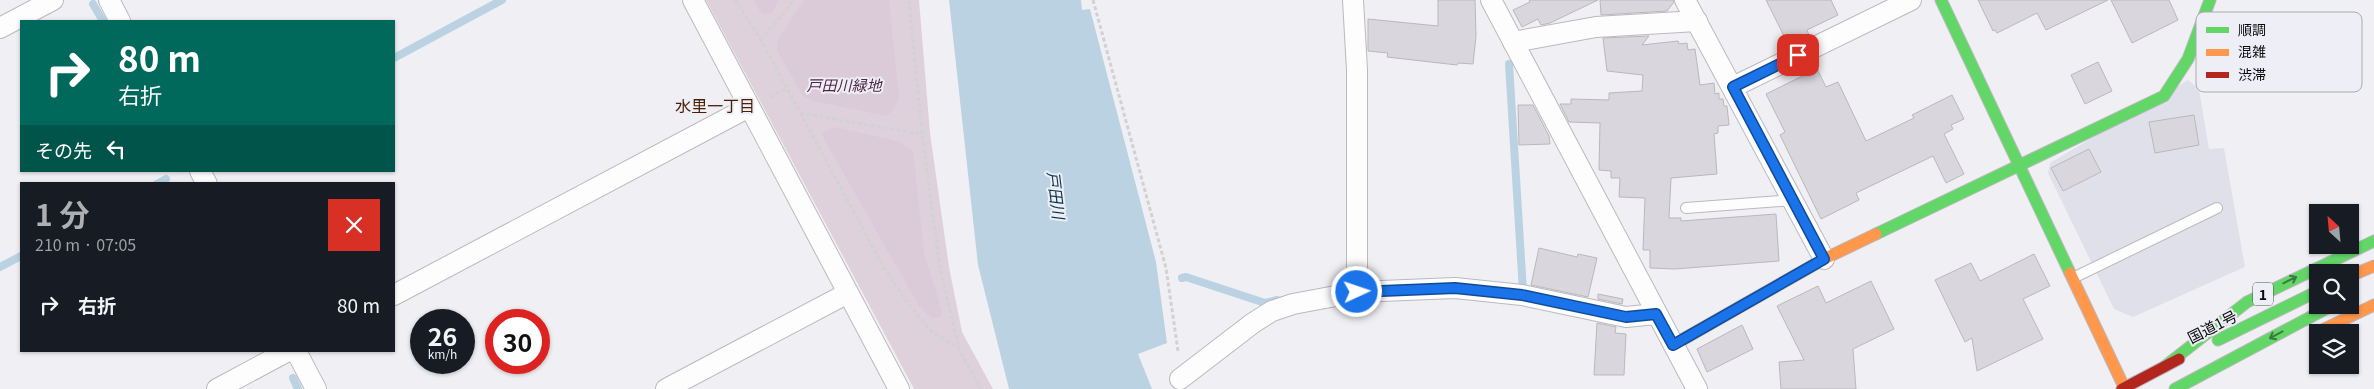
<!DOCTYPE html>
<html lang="ja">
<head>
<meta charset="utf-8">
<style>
	:root { --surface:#171b24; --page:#20242c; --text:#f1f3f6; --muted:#9ea1a6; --accent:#aeafb2 }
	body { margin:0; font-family:Georgia,"Noto Sans JP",serif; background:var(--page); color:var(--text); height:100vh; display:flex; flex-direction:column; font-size:19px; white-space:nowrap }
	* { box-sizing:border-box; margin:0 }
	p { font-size:16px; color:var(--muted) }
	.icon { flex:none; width:28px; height:28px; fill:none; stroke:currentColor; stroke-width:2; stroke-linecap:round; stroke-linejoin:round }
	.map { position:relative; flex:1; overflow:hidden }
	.drawer { position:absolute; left:20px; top:182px; width:375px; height:170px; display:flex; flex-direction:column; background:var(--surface); border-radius:0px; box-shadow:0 1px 4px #0004 }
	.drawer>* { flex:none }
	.banner { position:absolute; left:20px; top:20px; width:375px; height:152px; border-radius:0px; box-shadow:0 1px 4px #0004; background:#00695c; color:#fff; overflow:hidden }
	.needle { width:32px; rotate:334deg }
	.controls { position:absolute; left:2309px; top:204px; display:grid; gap:10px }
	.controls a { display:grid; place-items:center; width:50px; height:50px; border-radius:0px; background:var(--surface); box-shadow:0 1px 4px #0004; font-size:25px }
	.speed { position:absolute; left:410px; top:309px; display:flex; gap:10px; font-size:25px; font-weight:700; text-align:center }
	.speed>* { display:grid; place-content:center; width:65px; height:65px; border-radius:50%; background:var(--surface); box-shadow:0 1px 4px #0004; line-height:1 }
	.speed small { font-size:12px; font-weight:400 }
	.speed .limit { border:8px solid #d22; background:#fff; color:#111 }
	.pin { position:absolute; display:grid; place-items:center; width:42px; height:42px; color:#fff; margin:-21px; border-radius:10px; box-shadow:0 2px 8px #0006 }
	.me { position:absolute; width:55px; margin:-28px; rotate:87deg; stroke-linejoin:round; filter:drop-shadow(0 0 4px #0008) }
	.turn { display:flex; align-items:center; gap:18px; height:105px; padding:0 15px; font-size:22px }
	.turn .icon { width:65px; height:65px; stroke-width:2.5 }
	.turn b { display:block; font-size:35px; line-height:42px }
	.then { display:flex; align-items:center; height:48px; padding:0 15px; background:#0003; gap:10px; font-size:19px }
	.round { display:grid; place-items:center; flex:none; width:52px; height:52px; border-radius:0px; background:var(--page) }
	.headline { display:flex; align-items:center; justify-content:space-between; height:85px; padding:0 15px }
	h1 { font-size:30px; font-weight:700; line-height:38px; color:var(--accent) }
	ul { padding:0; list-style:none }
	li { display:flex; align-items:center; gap:15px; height:75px; padding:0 15px }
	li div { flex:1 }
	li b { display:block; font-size:19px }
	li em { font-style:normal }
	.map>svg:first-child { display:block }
	.built { fill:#e0e0ea }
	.green { fill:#dfd1dc }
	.forest { fill:#dbcad7 }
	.water { fill:#bbd2e3 }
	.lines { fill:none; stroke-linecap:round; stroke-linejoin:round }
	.stream { stroke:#bbd2e3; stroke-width:8 }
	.building { fill:#d9d6dd; stroke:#b9b8bb }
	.lane-casing { stroke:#bababe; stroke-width:12 }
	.street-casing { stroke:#bababe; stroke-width:22 }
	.fast-casing { stroke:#bababe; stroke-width:13 }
	.slow-casing { stroke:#bababe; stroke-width:13 }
	.jam-casing { stroke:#bababe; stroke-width:13 }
	.path { stroke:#d2d2d3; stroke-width:3; stroke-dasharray:4 2.5; stroke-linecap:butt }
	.lane { stroke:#fdfdfd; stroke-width:10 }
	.street { stroke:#fdfdfd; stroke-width:20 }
	.fast { stroke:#63d668; stroke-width:11 }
	.slow { stroke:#ff974d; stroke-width:11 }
	.jam { stroke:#b3261e; stroke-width:11 }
	.oneway { stroke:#3b7b3f }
	.route-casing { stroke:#114b97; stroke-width:12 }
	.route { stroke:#1a73e8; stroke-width:9 }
	.labels { text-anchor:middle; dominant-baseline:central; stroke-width:4; stroke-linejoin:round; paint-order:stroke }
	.shield { fill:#eeeef6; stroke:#4f4f53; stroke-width:1 }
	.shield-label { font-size:14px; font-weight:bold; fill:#0b0b0d }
	.park-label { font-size:15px; font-style:italic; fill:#502646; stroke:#eeeef6 }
	.street-label { font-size:15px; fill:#0b0b0d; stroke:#eeeef6 }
	.neighbourhood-label { font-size:16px; fill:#4b1e00; stroke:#eeeef6 }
	.water-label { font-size:16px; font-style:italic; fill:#0c364e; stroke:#eeeef6 }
	.key { fill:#eeeef6; stroke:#aaaab0; stroke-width:1 }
	.key-label { font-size:14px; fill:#0b0b0d }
</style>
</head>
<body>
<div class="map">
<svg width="2374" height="389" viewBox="0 0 2374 389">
	<rect width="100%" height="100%" fill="#f0f0f4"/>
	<path class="built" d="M2188 80 2199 89 2209 149 2224 148 2245 267 2133 317 2114 309 2048 173 2050 163Z"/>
	<path class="green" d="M706 0H919L930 133 949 267 962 332 993 389H914Z"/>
	<g class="forest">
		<path d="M753 0H779L771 14H762Z"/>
		<path d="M804 0H889L899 97 894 110 886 116 813 101 803 96 777 50 778 40Z"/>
		<path d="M835 127 897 141 913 151 924 253 942 311 940 318H931L919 306 824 139 822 132Z"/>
	</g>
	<path class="water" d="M949 0H1081L1082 10 1090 9 1156 262 1167 343 1138 354 1152 389H1009L978 265Z"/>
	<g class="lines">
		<g class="stream">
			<path d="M93 4 103 21"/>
			<path d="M394 58 502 0"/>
			<path d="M1509 64 1523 291 1520 290"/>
			<path d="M157 184 166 179"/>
			<path d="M0 267 21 256"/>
			<path d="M1182 278 1186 277 1265 303 1277 300"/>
			<path d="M293 378 298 389"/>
		</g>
	</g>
	<g class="building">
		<path d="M1438 0H1475L1476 36 1473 64 1458 63 1457 65 1387 57 1388 53 1368 51V19L1438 26Z"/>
		<path d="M1529 0H1598L1550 23 1541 25 1538 19 1522 27 1513 10 1530 2Z"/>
		<path d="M1600 0H1673L1674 2 1667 11 1601 15Z"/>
		<path d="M1766 0H1831L1838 15 1807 30 1809 35 1789 46Z"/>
		<path d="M1978 0H2108L2046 30 2037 13 1997 33 1995 30 1993 31Z"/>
		<path d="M2111 0H2169L2178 20 2132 43Z"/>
		<path d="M1649 36 1642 45 1678 41 1679 44 1687 43 1688 50 1695 49 1700 85 1714 83 1715 94 1719 93V99H1723L1724 106H1727L1729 125 1718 126V133L1714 134 1717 174 1671 178 1669 218H1681V221L1776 214 1779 261 1675 269 1650 268V250H1643L1645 198 1619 197 1620 178H1611V171L1599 170 1600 123 1569 122 1560 104H1571V99L1609 100V93L1642 91 1643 75 1607 71 1603 38Z"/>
		<path d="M2098 62 2112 91 2085 104 2071 75Z"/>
		<path d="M1817 69 1826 87 1838 82 1866 141 1914 118 1912 115 1952 95 1964 119 1951 125 1953 129 1944 134 1964 174 1946 183 1933 156 1856 193 1859 200 1821 219 1780 135 1785 132 1766 94Z"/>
		<path d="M1518 105H1533L1549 136 1550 144 1519 145Z"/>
		<path d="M2194 115 2199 145 2155 153 2149 122Z"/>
		<path d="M2089 149 2101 172 2063 191 2051 168Z"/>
		<path d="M1539 248 1577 257 1578 254 1597 258 1588 297 1531 285Z"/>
		<path d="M2034 254 2050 286 2023 299 2043 339 1977 371 1972 338 1965 342 1935 280 1971 263 1980 281Z"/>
		<path d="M1871 281 1894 329 1853 349 1856 389H1781L1779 362 1804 360 1777 306 1818 286 1826 303Z"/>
		<path d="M1598 294 1623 299 1622 304 1598 299Z"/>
		<path d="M1597 323 1616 327 1615 333 1626 334 1624 375H1594Z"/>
		<path d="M1742 325 1753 349 1707 372 1697 349Z"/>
	</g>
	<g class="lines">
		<defs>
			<g id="lane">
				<path d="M1686 208 1793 200"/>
				<path d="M2073 278 2217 208"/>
			</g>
			<g id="street">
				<path d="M109 0 120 21"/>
				<path d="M693 0 899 389"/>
				<path d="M1353 0 1357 70V292"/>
				<path d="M1491 0 1697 389"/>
				<path d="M1685 0 1824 259"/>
				<path d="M0 28 53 0"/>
				<path d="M1513 42 1596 27 1697 21"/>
				<path d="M1733 87 1911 0"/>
				<path d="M200 171 207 184"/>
				<path d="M394 295 749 107"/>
				<path d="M296 351 316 389"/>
				<path d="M1180 379 1253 323 1272 311 1293 304 1357 292 1455 288 1522 295 1626 317 1656 314"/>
				<path d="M217 389 288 351"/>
				<path d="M666 389 848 293"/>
			</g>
			<g id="fast">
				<path d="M1941 0 2070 273"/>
				<path d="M1876 234 2164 96 2188 59 2210 0"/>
				<path d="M2218 340 2318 291"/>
				<path d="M2164 367 2247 302 2374 241"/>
				<path d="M2175 389 2333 305"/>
			</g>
			<g id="slow">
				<path d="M2070 273 2125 389"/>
				<path d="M2350 276 2374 266"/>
				<path d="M2318 332 2374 305"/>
				<path d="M1673 345 1824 259 1876 234"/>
			</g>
			<path id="jam" d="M2122 389 2179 359"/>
		</defs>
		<use href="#lane" class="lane-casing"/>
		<use href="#street" class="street-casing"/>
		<use href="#fast" class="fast-casing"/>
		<use href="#slow" class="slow-casing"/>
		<use href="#jam" class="jam-casing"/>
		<g class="path">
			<path d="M735 0 761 40 883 266 907 302 930 330 959 349"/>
			<path d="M909 0 922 134 940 268 959 349 981 389"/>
			<path d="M1093 0 1166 268 1178 351"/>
			<path d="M761 40 794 0"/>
			<path d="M770 97 787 88"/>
			<path d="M800 113 922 134"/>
		</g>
		<use href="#lane" class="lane"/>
		<use href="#street" class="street"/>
		<use href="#fast" class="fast"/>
		<use href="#slow" class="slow"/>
		<use href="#jam" class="jam"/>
	</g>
	<defs><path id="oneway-shaft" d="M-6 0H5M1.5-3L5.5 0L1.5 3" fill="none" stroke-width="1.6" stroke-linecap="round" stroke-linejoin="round" transform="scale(1.25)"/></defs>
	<g class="oneway">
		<use href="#oneway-shaft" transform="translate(2290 280) rotate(-26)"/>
		<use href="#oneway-shaft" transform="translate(2276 335) rotate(152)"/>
	</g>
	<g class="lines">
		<defs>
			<path id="route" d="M1357 292 1455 288 1522 295 1626 317 1656 314 1673 345 1824 259 1733 87 1798 55"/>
		</defs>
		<use href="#route" class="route-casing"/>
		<use href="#route" class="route"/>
	</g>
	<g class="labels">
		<rect class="shield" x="2253" y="282.5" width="20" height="23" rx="4"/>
		<g class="shield-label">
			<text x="2263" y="294">1</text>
		</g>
		<g class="park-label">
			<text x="844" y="84">戸田川緑地</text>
		</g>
		<g class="street-label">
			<text transform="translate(2212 326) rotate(-27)">国道1号</text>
		</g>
		<g class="neighbourhood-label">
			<text x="715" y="105">水里一丁目</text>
		</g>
		<g class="water-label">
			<text transform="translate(1057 195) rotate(83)">戸田川</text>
		</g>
	</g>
	<rect x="2196" y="12" width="166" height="80" rx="8" class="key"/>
	<rect x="2206" y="27" width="23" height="6" fill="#63d668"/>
	<rect x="2206" y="49" width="23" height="7" fill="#ff974d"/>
	<rect x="2206" y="72" width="23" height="6" fill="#b3261e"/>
	<g class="key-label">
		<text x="2238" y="35">順調</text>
		<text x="2238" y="57">混雑</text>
		<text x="2238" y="80">渋滞</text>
	</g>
</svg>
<div class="controls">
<a><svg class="needle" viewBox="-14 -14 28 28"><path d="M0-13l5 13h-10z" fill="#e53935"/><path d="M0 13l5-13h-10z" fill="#9ea1a6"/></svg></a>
<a><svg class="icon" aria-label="search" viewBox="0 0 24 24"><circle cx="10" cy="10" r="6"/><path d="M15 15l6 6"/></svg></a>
<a><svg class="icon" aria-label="layers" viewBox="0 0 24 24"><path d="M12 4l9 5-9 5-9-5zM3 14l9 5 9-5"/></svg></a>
</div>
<div class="speed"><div>26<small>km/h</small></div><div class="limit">30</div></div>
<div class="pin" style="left:1798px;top:55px;background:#d93025"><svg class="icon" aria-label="arrive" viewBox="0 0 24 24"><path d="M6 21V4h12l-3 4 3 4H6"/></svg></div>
<svg class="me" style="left:1357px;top:292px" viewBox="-20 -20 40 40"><circle r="17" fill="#1a73e8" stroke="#fff" stroke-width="3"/><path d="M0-11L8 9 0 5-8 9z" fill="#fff"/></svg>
<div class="banner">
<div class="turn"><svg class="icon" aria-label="right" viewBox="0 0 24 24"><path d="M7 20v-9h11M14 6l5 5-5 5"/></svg><div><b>80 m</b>右折</div></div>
<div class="then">その先<svg class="icon" aria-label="left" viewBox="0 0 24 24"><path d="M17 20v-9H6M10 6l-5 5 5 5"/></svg></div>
</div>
<section class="drawer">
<div class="headline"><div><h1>1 分</h1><p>210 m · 07:05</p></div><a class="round" style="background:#d93025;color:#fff"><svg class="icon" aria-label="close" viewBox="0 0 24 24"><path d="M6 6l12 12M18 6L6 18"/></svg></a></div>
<ul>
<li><svg class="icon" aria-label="right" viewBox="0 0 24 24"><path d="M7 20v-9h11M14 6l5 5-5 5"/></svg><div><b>右折</b></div><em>80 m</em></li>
</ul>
</section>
</div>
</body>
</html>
